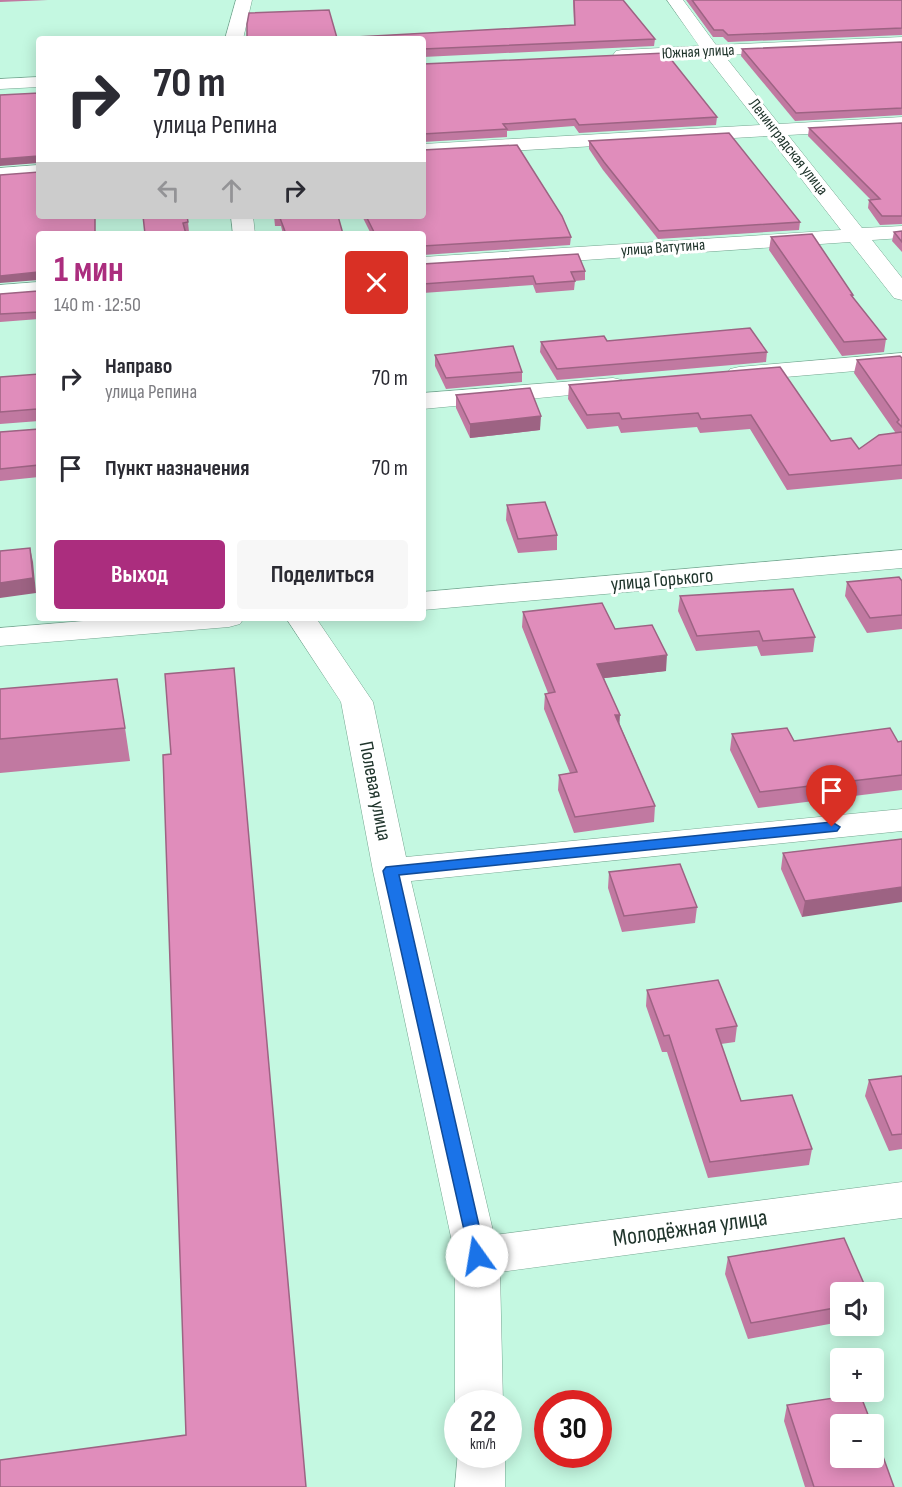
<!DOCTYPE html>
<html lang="ru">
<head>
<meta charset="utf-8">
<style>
	:root { --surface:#fff; --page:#f7f7f7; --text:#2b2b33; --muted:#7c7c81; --accent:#ab2d7e }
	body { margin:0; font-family:"Sofia Sans Condensed",sans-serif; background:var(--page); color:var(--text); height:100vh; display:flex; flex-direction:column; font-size:22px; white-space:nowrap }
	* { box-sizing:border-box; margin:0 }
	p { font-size:20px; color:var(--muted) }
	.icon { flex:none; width:33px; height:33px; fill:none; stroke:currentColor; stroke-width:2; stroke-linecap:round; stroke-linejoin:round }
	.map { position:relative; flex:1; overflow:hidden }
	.side { position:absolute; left:36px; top:231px; width:390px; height:390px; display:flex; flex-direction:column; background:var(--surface); border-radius:6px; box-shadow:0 3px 15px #0003 }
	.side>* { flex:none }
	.banner { position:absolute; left:36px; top:36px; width:390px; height:183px; border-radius:6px; box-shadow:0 3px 15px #0003; background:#fff; color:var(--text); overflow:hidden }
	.fabs { position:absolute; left:830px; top:1282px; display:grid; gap:12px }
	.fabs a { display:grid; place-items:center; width:54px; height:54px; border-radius:6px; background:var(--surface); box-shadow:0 3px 15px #0003; font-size:30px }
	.speed { position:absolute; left:444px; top:1390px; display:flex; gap:12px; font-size:30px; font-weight:700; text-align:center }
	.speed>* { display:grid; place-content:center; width:78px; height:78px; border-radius:50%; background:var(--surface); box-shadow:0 3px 15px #0003; line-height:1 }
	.speed small { font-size:15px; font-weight:400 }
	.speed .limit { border:9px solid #d22; background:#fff; color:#111 }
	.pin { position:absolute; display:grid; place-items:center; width:51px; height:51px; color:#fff; margin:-62px -26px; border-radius:50% 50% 50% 0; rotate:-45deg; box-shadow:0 0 6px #0007 }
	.pin .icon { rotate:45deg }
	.me { position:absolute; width:66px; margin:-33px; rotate:347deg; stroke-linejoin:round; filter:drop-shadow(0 0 4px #0008) }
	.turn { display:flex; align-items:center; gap:21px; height:126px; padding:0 18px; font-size:27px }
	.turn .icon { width:78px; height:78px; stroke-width:2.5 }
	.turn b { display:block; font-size:42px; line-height:51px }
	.lanes { display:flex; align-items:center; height:57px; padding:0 18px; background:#0003; justify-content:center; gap:30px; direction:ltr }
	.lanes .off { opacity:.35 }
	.round { display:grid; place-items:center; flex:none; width:63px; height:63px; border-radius:6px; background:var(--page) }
	.headline { display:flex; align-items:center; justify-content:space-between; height:102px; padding:0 18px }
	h1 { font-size:36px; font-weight:700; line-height:45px; color:var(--accent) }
	.primary-button { display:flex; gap:12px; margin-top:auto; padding:12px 18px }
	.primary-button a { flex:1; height:69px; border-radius:6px; background:var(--accent); color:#fff; font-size:24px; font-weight:700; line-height:69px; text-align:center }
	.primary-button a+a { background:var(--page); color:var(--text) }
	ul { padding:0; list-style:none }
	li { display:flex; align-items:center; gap:18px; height:90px; padding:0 18px }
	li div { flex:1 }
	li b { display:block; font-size:22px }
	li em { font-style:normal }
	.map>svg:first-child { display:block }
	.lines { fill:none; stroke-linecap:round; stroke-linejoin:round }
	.street-casing { stroke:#75a691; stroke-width:1 }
	.street { fill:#fff; fill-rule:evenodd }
	.wall { fill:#c179a1 }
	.shaded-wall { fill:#9d6383 }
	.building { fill:#e08dbb; stroke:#9d6383; stroke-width:1.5 }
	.route { fill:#1a73e8; stroke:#114b97; stroke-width:1.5 }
	.labels { text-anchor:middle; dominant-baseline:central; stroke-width:6; stroke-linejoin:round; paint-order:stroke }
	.far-street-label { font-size:16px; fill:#20352c; stroke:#fff }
	.street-label { font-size:20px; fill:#20352c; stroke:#fff }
	.near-street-label { font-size:24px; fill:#20352c; stroke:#fff }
</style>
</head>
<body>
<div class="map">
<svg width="902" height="1487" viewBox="0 0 902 1487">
	<rect width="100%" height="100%" fill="#c4f8e1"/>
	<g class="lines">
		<defs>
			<g id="street">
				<path d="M236 0H252L243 39H225Z"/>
				<path d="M667 0H683L716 45 902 37V47L724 55 779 124 902 117V129L788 135 862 228 902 226V238L872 240 902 278V300L894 298 850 242 423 271V257L841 230 768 136 423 156V144L760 125 706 56 616 59 613 55 616 51 622 50 699 46Z"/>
				<path d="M39 77V87L0 89V79Z"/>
				<path d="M39 165V177L0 180V168Z"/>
				<path d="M231 216H253L255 234H233Z"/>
				<path d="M39 282V296L0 299V285Z"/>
				<path d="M902 353V367L739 381 730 379 727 374 730 369 739 367Z"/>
				<path d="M613 378 622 380 625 385 622 390 423 409V393Z"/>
				<path d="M902 550V568L423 610V592Z"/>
				<path d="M119 618H244L240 624 229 627 0 646V628Z"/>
				<path d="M286 618H316L373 702 406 857 902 809V831L411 881 494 1235 902 1182V1218L500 1272 503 1404H458V1409L455 1404V1256L373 871 341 702Z"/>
				<path d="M458 1450V1455H505V1487H455Z"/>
			</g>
		</defs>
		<use href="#street" class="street-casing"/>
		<use href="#street" class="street"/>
	</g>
	<g class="wall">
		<path d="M0 0H48L0 2Z"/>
		<path d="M573 0H623L655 39 654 46 423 57V39L337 38 574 25Z"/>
		<path d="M686 0H902V35L728 42 723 37H713Z"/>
		<path d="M902 42V115L795 121 741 56 742 49Z"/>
		<path d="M423 64 717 117 716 125 579 133 574 126 507 131V137L423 142Z"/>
		<path d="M902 123V224L880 225 868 208 869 200H871L808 136 809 128Z"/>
		<path d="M589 141 800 222 799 230 658 239 603 170 589 149Z"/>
		<path d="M143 216 188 222 189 232 186 233Z"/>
		<path d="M274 216 343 234H283L281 226H275Z"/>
		<path d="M362 216H423L571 237 570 245 423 255V234H371Z"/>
		<path d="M902 231V252L892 241 894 232Z"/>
		<path d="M771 237 853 295V298L886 339 884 352 842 356 769 250Z"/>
		<path d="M423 264 585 271V280L575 281 574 290 536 293 533 285 423 293Z"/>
		<path d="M39 290V319L0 322V294L38 291Z"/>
		<path d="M607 341 767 352 766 362 557 380 540 352 541 342Z"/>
		<path d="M435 355 522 372V382L446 389 435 366Z"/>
		<path d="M902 358V479L787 490 750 429 700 433 697 427 621 433 618 426 587 429 568 399 569 385 780 367 831 441 859 449 895 433V432L854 373 857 360Z"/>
		<path d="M39 374V477L0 481V432L39 429V421L0 424V377Z"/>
		<path d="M456 395 540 430 470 438 456 408Z"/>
		<path d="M507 505 557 535V550L518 553 506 520Z"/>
		<path d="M902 581V629L867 633 845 596 847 582Z"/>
		<path d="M680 596 815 637 813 652 761 656 757 646 696 651 678 611Z"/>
		<path d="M523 612 615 629 666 671 604 678 620 725 655 806 654 822 574 833 558 790 559 775 570 773 544 709 545 694 548 693 522 627Z"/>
		<path d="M0 689 125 728 130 761 0 773Z"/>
		<path d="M732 734 794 741H902V790L758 808 730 750Z"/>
		<path d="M902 839 802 917 781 869 783 853Z"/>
		<path d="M609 872 697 907 695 923 622 932 608 888Z"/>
		<path d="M647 990 737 1026 735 1042 721 1044 741 1101 812 1149 809 1165 708 1178 667 1052H662L646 1006Z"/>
		<path d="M902 1076V1149L889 1151 865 1096 869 1080Z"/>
		<path d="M728 1257 840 1293V1322L748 1339 725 1274Z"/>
		<path d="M787 1405 894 1487H805L784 1421Z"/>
	</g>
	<g class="shaded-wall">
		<path d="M38 156 39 163 0 166V159Z"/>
		<path d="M38 272 39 280 0 283V276Z"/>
		<path d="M541 416 540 430 470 438V424Z"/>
		<path d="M30 548 33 562 36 593 0 598V583Z"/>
		<path d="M667 655 666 671 597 679V664Z"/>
		<path d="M615 715H620L619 730Z"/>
		<path d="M902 887V902L802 917 805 901Z"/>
	</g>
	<g class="building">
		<path d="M574 0H623L655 39 423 49V39H247V24L249 13 329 10 337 38 575 25Z"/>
		<path d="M692 0H902V28L728 35 723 30H714Z"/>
		<path d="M902 42V108L796 113 742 49Z"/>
		<path d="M666 53 717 117 579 125 575 119 503 124 507 129 423 134V64Z"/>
		<path d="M39 93V157L38 156 0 159V95Z"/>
		<path d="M902 123V216H882L869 200 880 199 809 128Z"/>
		<path d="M729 133 800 222 659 231 604 162 589 141Z"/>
		<path d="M517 145 562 216 571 237 423 246V234H375L366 216H423V150Z"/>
		<path d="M39 172V216H95V234H39V273L38 272 0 276V175Z"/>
		<path d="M143 216H187L188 222 183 223 186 234H145Z"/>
		<path d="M274 216H338L343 234H286L280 218H274Z"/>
		<path d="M902 231V242L894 232Z"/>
		<path d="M812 234 853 295H851L886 339 844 342 771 237Z"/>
		<path d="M578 254 585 271 571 272 575 281 536 284 533 276 423 284V264Z"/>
		<path d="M39 290V312L0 314V294L38 291Z"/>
		<path d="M750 328 767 352 557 369 541 342 604 336 607 341Z"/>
		<path d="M513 346 522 372 446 378 435 355Z"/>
		<path d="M900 356 902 358V427L897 422 899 420 857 360Z"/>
		<path d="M780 367 831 441 851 438 859 449 879 435 902 432V465L789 475 751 415 701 419 698 413 622 419 619 413 587 415 569 385Z"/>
		<path d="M39 374V411L37 409 0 412V377Z"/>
		<path d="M530 388 541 416 470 424 456 395Z"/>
		<path d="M39 420V465L0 469V432L39 429Z"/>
		<path d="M545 502 557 535 518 539 507 505Z"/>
		<path d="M30 548 33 578 0 583V551Z"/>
		<path d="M899 577 902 581V615L870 618 847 582Z"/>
		<path d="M793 589 815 637 763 641 759 631 697 636 680 596Z"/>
		<path d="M602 603 615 629 652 625 667 655 597 664 620 715H615L655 806 575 817 559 775 577 772 545 694 555 692 523 612Z"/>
		<path d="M234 668 306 1487H0V1460L186 1435 163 755 171 754 165 674Z"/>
		<path d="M117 679 125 728 0 739V689Z"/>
		<path d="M787 728 794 741 890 728 898 742 902 741V775L760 792 732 734Z"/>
		<path d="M902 839V887L805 901 783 853Z"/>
		<path d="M680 864 697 907 624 916 609 872Z"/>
		<path d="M718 980 737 1026 716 1029 741 1101 792 1095 812 1149 710 1162 669 1035 664 1036 647 990Z"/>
		<path d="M902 1076V1134L892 1135 869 1080Z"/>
		<path d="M844 1238 868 1293H840V1307L751 1323 728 1257Z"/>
		<path d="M860 1394 872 1425H840V1458H873V1429L894 1487H814L787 1405Z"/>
	</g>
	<path class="route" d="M832 822 840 827 837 831 399 875 486 1256 484 1261 477 1264 471 1261 383 871 386 867Z"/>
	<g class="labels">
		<g class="far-street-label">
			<text transform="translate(698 52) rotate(-3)">Южная улица</text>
			<text transform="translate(788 147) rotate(52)">Ленинградская улица</text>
			<text transform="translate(663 248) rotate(-4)">улица Ватутина</text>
		</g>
		<g class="street-label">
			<text transform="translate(662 580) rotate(-5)">улица Горького</text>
			<text transform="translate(375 791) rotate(79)">Полевая улица</text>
		</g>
		<g class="near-street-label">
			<text transform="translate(690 1228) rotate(-8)">Молодёжная улица</text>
		</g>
	</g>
</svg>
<div class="fabs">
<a><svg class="icon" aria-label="sound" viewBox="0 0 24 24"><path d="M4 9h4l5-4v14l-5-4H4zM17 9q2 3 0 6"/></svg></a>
<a>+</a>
<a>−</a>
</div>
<div class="speed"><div>22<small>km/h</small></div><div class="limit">30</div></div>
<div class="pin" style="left:832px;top:827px;background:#d93025"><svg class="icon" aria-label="arrive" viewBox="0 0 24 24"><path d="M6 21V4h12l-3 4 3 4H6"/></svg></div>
<svg class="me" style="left:477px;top:1256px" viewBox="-20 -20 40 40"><circle r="19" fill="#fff"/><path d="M0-13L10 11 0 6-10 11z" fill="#1a73e8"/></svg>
<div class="banner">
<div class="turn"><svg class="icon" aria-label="right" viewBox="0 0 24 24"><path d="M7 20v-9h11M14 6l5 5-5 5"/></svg><div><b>70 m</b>улица Репина</div></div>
<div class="lanes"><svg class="icon off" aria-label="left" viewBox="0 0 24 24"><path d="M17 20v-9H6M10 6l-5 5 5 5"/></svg><svg class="icon off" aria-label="ahead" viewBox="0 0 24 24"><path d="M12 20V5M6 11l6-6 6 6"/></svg><svg class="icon" aria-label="right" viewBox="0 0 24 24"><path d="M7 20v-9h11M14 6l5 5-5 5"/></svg></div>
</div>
<section class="side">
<div class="headline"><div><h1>1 мин</h1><p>140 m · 12:50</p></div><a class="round" style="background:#d93025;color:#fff"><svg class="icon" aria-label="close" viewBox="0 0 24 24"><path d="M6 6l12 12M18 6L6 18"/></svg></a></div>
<ul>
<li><svg class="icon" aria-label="right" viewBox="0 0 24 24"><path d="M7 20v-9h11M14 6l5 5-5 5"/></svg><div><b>Направо</b><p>улица Репина</p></div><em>70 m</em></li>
<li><svg class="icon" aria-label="arrive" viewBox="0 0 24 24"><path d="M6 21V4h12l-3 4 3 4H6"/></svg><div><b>Пункт назначения</b></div><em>70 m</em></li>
</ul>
<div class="primary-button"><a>Выход</a><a>Поделиться</a></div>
</section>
</div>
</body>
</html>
